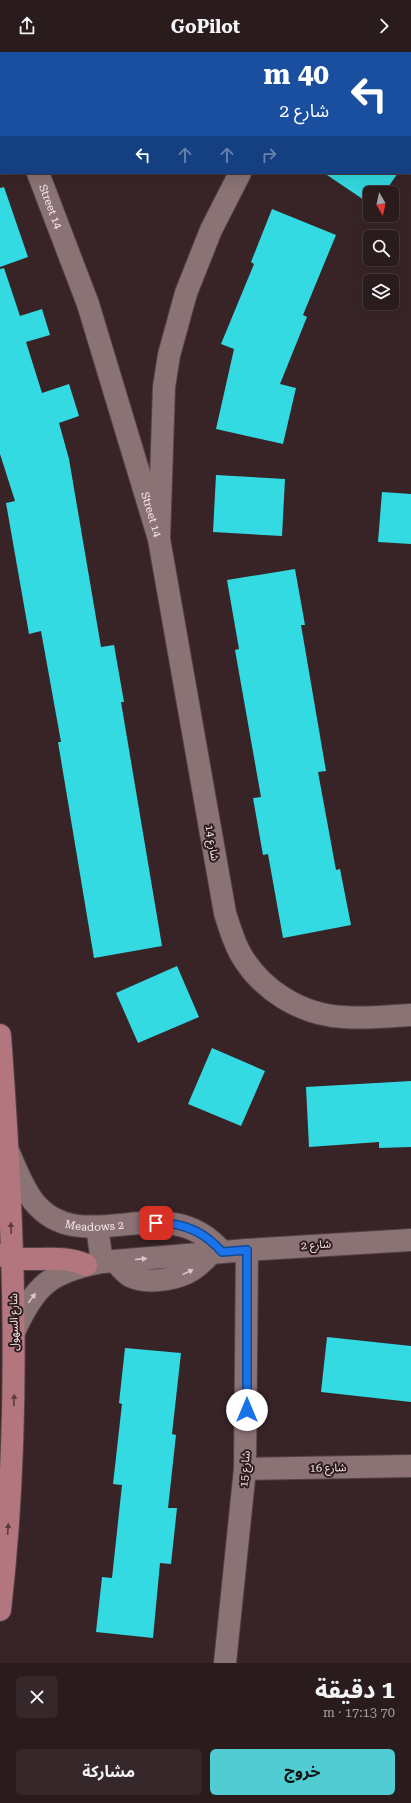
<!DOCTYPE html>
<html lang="ar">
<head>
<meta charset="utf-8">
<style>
	:root { --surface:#2a1b1d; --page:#36282a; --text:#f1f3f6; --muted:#a5a1a4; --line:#46393b; --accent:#51ccd2 }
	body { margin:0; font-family:"Roboto Serif","Noto Sans Arabic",serif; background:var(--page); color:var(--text); direction:rtl; height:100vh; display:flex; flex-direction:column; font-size:15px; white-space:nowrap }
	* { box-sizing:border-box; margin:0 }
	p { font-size:13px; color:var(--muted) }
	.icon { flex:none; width:22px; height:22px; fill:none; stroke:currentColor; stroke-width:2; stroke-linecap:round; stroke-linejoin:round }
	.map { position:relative; height:1611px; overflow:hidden; direction:ltr }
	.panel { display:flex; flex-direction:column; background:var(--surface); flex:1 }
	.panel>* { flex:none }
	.guide { position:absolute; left:0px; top:0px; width:411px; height:122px; box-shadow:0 4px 16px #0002,0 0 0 1px var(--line); direction:rtl; background:#1a4fa0; color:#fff; overflow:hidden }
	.needle { width:26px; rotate:171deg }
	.controls { position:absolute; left:363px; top:134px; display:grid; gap:8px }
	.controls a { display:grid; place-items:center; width:36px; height:36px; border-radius:6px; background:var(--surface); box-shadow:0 4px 16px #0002,0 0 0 1px var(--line); font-size:20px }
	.pin { position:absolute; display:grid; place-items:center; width:34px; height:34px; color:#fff; margin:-17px; border-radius:8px; box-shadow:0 2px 6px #0006 }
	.me { position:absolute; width:44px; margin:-22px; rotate:0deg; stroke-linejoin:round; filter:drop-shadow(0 0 3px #0008) }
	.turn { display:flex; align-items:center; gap:14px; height:84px; padding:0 16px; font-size:18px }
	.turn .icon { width:52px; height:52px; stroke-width:2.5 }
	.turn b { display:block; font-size:28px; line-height:34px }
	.lanes { display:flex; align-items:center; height:38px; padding:0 16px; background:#0003; justify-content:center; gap:20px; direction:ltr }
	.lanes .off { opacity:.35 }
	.round { display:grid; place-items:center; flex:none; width:42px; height:42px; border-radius:6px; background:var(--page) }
	.overview { display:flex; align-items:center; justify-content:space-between; height:68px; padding:0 16px }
	h1 { font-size:24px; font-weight:700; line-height:30px }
	.button { display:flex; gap:8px; margin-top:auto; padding:8px 16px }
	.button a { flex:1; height:46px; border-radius:6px; background:var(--accent); color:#111; font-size:16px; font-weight:700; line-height:46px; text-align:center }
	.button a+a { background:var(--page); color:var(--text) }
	header { display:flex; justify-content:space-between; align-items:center; height:52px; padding:0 16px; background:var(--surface); font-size:18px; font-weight:700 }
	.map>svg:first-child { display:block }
	.water { fill:url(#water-waves); stroke:#ab6472 }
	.building { fill:#33dae1 }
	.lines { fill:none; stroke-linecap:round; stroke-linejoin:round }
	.minor-casing { stroke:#534245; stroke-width:24 }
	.major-casing { stroke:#534245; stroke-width:24 }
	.minor { stroke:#8b7375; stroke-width:22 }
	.major { stroke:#b3767e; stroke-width:22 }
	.oneway { fill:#5d3b3f }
	.oneway2 { fill:#d8c7c9 }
	.route-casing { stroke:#114b97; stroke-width:10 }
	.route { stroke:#1a73e8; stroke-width:7 }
	.labels { text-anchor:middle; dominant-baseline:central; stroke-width:4; stroke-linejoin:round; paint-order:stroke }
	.street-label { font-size:11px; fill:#f9ebed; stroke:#2e1b1d }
</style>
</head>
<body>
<header><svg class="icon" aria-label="forward" viewBox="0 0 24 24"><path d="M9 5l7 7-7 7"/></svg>GoPilot<svg class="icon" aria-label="share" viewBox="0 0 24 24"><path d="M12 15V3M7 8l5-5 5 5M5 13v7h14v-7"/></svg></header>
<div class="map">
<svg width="411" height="1611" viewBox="0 0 411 1611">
	<defs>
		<pattern id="water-waves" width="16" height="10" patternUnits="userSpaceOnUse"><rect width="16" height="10" fill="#892a3e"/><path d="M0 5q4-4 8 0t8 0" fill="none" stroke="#9a495a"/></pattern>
	</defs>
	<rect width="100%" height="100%" fill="#382427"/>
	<path class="water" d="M114 0H180L116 1Z"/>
	<g class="building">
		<path d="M324 121H398L384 141H370V152Z"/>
		<path d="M4 135 28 205 0 215V136Z"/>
		<path d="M272 157 336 183 303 263 307 265 280 332 296 336 283 392 216 377 234 297 221 292 254 212 251 210Z"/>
		<path d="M4 216 20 264 42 257 50 283 26 290 42 341 69 332 79 364 59 371 69 407 101 595 114 593 124 650H121L162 894 94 906 58 690H61L41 579 29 582 6 451 15 449 0 402V217Z"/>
		<path d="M216 423 285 427 282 484 213 480Z"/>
		<path d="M382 440 411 442V492L378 490Z"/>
		<path d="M295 517 305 573H301L326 719 318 720 336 818 340 817 351 873 283 886 268 802 263 803 253 746 261 745 235 598 239 597 227 528Z"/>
		<path d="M177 914 199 965 138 991 116 941Z"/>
		<path d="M212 996 265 1019 241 1074 188 1052Z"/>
		<path d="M411 1029V1095L379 1096V1090L309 1095 306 1035Z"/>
		<path d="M327 1285 411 1294V1350L321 1340Z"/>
		<path d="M125 1296 181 1301 172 1382 176 1383 168 1456H177L171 1512 160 1511 153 1586 96 1580 102 1525 112 1526 122 1433 113 1432 122 1352 119 1351Z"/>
	</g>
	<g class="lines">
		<defs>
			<g id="minor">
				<path d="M292 1V0"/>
				<path d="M0 24 1 27"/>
				<path id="s1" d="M38 121 88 252 159 487 164 335 169 303 186 241 211 178 240 121"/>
				<path d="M159 487 225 861C229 874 233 888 240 901 261 938 301 963 344 965 366 967 389 964 411 963"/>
				<path id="s2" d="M9 1101C16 1117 23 1136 34 1150 83 1210 167 1133 222 1200"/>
				<path d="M97 1175 102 1210"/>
				<path d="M115 1209C119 1214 125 1221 130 1224 145 1232 172 1228 187 1221 197 1216 204 1209 211 1201"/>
				<path d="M14 1280C35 1233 50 1220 102 1210L247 1198 411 1188"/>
				<path d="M245 1417 411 1414"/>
				<path d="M225 1611 245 1417 247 1198"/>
			</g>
			<g id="major">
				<path d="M0 983C14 1174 22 1367 0 1558"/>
				<path d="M0 1203C29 1213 58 1200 86 1213"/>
			</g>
		</defs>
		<use href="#minor" class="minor-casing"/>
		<use href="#major" class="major-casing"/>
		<use href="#minor" class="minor"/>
		<use href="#major" class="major"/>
	</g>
	<defs><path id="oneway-solid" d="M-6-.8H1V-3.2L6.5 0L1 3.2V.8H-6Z"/></defs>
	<g class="oneway">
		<use href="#oneway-solid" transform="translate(11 1176) rotate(-92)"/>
		<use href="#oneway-solid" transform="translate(14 1348) rotate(-88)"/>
		<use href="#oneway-solid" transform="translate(8 1477) rotate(-86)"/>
	</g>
	<g class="oneway2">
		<use href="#oneway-solid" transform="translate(141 1207) rotate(-5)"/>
		<use href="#oneway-solid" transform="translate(188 1220) rotate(-26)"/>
		<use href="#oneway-solid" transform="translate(32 1246) rotate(-53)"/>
	</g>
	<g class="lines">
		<defs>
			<path id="route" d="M156 1171C183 1170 204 1179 222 1200L247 1198V1358"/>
		</defs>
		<use href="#route" class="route-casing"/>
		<use href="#route" class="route"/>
	</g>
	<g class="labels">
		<g class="street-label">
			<text stroke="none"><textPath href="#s1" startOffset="36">Street 14</textPath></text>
			<text stroke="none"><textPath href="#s1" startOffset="360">Street 14</textPath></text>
			<text transform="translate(212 791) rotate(80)">شارع 14</text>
			<text stroke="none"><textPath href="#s2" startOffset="123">Meadows 2</textPath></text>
			<text transform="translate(316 1193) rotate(-4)">شارع 2</text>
			<text transform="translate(14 1270) rotate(-91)">شارع السهول</text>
			<text transform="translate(328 1416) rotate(-1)">شارع 16</text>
			<text transform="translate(245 1417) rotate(-86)">شارع 15</text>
		</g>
	</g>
</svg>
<div class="controls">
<a><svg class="needle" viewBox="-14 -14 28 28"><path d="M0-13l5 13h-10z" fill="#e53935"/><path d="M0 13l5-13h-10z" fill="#a5a1a4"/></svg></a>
<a><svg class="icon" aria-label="search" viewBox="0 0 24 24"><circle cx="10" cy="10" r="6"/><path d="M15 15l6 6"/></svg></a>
<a><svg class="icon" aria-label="layers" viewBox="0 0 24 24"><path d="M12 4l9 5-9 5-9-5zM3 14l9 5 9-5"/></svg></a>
</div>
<div class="pin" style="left:156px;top:1171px;background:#d93025"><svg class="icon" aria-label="arrive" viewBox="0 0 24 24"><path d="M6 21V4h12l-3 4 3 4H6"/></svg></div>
<svg class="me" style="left:247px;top:1358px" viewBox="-20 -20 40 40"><circle r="19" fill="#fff"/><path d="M0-13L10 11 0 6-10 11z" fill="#1a73e8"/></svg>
<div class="guide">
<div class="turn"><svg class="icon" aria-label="left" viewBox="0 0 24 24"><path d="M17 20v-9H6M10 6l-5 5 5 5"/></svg><div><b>40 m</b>شارع 2</div></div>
<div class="lanes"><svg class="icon" aria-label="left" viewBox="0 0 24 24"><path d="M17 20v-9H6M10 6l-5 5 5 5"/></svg><svg class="icon off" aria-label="ahead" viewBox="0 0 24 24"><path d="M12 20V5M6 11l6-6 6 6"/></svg><svg class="icon off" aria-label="ahead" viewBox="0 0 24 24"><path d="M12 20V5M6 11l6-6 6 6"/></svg><svg class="icon off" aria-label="right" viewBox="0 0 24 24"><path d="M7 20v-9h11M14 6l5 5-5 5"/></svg></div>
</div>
</div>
<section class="panel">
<div class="overview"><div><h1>1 دقيقة</h1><p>70 m · 17:13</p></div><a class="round"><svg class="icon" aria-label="close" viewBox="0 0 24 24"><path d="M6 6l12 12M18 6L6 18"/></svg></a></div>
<div class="button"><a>خروج</a><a>مشاركة</a></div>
</section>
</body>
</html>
